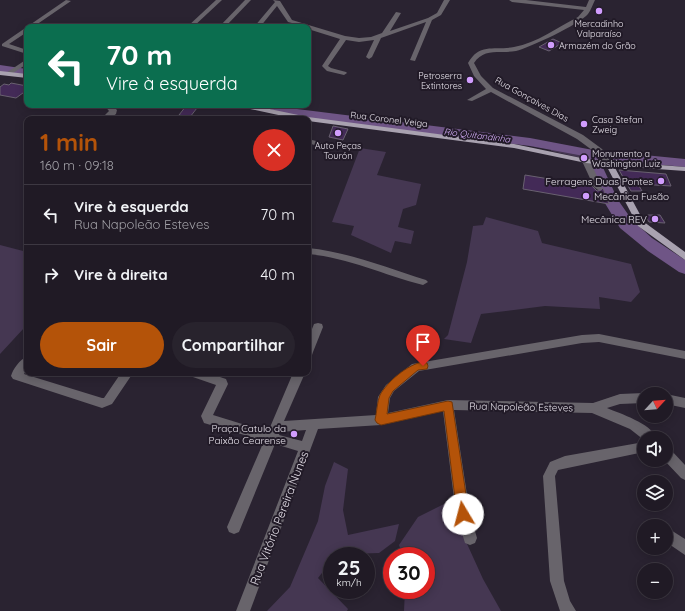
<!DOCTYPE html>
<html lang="pt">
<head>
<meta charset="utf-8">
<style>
	:root { --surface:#201a25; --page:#28232d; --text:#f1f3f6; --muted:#a2a1a7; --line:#3d3842; --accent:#b45309 }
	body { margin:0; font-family:Quicksand,sans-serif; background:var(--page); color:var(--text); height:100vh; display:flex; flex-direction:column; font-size:15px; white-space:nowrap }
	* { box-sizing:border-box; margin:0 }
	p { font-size:13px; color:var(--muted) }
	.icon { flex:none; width:22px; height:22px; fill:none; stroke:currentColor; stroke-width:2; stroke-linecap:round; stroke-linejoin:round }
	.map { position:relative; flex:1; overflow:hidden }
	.details { position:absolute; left:24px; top:116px; width:287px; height:260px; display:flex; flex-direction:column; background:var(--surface); border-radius:8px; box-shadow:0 2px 10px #0003,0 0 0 1px var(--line) }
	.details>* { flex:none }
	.guide { position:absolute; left:24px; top:24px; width:287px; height:84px; border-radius:8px; box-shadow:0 2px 10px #0003,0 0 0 1px var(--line); background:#0b6e4f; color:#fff; overflow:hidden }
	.needle { width:26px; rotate:64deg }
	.buttons { position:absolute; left:637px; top:387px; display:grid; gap:8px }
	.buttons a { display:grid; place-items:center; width:36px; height:36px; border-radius:50%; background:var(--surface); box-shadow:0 2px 10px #0003,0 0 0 1px var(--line); font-size:20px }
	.speed { position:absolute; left:323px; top:547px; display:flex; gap:8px; font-size:20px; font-weight:700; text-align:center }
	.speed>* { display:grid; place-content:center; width:52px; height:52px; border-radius:50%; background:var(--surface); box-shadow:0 2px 10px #0003,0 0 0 1px var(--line); line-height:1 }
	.speed small { font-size:10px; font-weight:400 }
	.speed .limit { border:6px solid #d22; background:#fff; color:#111 }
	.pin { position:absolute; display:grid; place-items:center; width:34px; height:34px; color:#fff; margin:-41px -17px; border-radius:50% 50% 50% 0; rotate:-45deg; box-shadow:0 0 4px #0007 }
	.pin .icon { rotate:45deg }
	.me { position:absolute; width:44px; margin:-22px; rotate:352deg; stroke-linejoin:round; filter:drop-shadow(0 0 3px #0008) }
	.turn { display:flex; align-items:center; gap:14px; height:84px; padding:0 16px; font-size:18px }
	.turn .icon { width:52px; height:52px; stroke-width:2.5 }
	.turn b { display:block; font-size:28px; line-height:34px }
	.round { display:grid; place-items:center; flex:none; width:42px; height:42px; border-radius:21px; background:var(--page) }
	.summary { display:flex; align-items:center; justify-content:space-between; height:68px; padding:0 16px }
	h1 { font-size:24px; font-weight:700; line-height:30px; color:var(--accent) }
	.action { display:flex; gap:8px; margin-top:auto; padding:8px 16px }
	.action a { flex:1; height:46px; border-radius:24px; background:var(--accent); color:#fff; font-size:16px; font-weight:700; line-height:46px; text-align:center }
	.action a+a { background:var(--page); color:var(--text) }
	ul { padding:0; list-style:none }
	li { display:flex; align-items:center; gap:12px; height:60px; padding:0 16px; border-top:1px solid var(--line) }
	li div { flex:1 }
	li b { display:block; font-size:15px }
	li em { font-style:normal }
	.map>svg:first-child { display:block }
	.green { fill:#453752 }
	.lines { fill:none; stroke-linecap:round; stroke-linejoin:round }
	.river { fill:#6f5586; fill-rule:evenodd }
	.building { fill:#432a57; stroke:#696170 }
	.minor { fill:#68646b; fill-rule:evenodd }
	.major { fill:#a9a2b0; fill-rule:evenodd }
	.route { fill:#b45309; stroke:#753606 }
	.poi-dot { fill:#d19dfe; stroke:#211a27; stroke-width:1.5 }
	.labels { text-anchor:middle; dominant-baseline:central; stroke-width:4; stroke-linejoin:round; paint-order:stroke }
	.far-poi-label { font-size:9px; fill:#e5e0e9; stroke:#211a27; text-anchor:start }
	.far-street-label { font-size:9px; fill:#e5e0e9; stroke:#211a27 }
	.far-water-label { font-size:9px; font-style:italic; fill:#d5aef9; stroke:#211a27 }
	.poi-label { font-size:10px; fill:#e5e0e9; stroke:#211a27; text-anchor:end }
	.street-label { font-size:10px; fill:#e5e0e9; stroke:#211a27 }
	.near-street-label { font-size:12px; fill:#e5e0e9; stroke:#211a27 }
</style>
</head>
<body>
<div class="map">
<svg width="685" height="611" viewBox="0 0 685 611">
	<rect width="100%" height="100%" fill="#2a2331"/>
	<g class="green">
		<path d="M551 147 587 154 590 160 551 151Z"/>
		<path d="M360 148 386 152 377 175 421 184 416 205 403 209 398 227 414 231 411 244 395 241 391 253 351 235 354 226 332 222Z"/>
		<path d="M486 217 538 231 542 243 631 264 640 292 631 302 599 297 600 309 545 306 481 314 471 343 444 339 448 335 467 262 473 226 483 225Z"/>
		<path d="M0 245 27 252V328H24L0 354Z"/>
		<path d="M334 462 348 469 343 510 348 535 399 524 395 541 379 553 349 554 342 556H332V560L318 578 348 609 347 611H267L290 587 318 521 325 486Z"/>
		<path d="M446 503 453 513 483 579 501 611H404L405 590H426V556H403L399 545 418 517Z"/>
	</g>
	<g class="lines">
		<g class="river">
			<path d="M0 65 27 69V77L0 73Z"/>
			<path d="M264 105H283L297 109 530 138 593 150 685 159V167L599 159 618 200 632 220 652 238 685 260V274L679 272 648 251 620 228 603 200 584 156 530 146 295 117 266 108Z"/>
		</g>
	</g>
	<g class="building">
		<path d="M553 39 562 43 549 51 539 47Z"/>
		<path d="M11 83 27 86V90L16 98 0 95V87L4 84 9 85Z"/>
		<path d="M186 106 197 108 190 117 179 115Z"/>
		<path d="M333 126 348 129 343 140 329 137Z"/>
		<path d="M619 170 666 174 671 186 638 184 642 191H631Z"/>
		<path d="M525 175 592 186 597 191 601 190 603 188 609 204 523 189Z"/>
		<path d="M645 215H660L665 223 649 222Z"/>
	</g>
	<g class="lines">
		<g class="minor">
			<path d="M66 0 71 1 33 27H27V32L9 44 27 50V54L2 46V44Z"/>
			<path d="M216 0H222L193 27H187Z"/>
			<path d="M245 0H251L225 27H219Z"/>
			<path d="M273 0 280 1 292 20 345 36 359 38 371 37 382 33 396 12 401 13 390 31 428 18 437 13 444 0H450L441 15 432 20 415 61 410 60 426 22 381 38 372 57 369 59 366 57 374 40 359 42 346 40 328 66 331 68 346 72 347 73 344 75 327 71 322 66 340 39 308 29V27L288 22 277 6 260 27H254L275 2Z"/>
			<path d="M509 0H526L586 7 589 0H595C593 4 591 10 588 14 580 24 529 48 516 51 501 54 484 47 474 63L481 76 493 88 583 135 602 149 613 164 612 166H606L596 153 577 139 491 92 472 101 467 100 486 89 474 76 468 63C480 42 494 51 514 47 537 43 558 27 578 17L584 10 512 2Z"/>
			<path d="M27 59V64L10 75H6V73Z"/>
			<path d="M104 105H112L117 110 116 114 109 119H101L109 111Z"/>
			<path d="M233 116 252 117 256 119H208L212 117Z"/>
			<path d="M308 139 324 143 325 145 321 147 308 143Z"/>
			<path d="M583 159H589L590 161 602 187 601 189 598 190 594 187 582 161Z"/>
			<path d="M308 248C349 252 387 268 426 280L428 282 423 285C383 275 350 258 308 254Z"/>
			<path d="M318 323 322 324 323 327 313 352 312 355 308 356V339L314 324Z"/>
			<path d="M599 334 685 351V359L599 342 582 343 419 371 394 391 390 398 388 413 448 400 593 403 620 394 644 393 646 394H644V403L620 404 607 408C621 414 650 423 657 438H644V440L630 429 592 413 454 410 470 514 477 538 475 543 470 545 465 543 456 514 443 411 381 425 318 429 250 611H236L298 451 275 444 239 532 234 534 229 532 227 527 264 441 204 423 201 416 216 385 190 376 188 373H208L226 379 228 384 213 415 268 432 293 373H305L284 421 376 415 378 397 386 385 412 364 582 335ZM306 430 302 441 279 435 280 432Z"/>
			<path d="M27 357V369L24 374 102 398H104L121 373H133L112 404 102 408 13 379 11 376C13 369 20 359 27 357Z"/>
			<path d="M666 394 685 398V408L666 404Z"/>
			<path d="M644 442V452L558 470 555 476 564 581 570 601 576 611H560L550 581 543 476 550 462 565 456Z"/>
			<path d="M666 447 670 449 685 465V480L681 478 664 460H666Z"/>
			<path d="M666 527 685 539V555L666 542Z"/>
		</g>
		<g class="major">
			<path d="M0 71 27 74V78L0 75Z"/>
			<path d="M237 105H251L308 117 514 144 586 159 685 167V171L614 166 644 222 685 252V260L638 226 606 165 586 163 514 148 308 121V119H297L241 107Z"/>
		</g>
	</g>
	<path class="route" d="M423 362 427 363 428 366 427 369 418 370 393 391 389 398 387 414 448 401 452 402 469 514 467 518 463 520 459 518 457 514 444 411 381 425 377 423 375 420C377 412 377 402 380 395 387 382 408 364 423 362Z"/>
	<g class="poi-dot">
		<circle cx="599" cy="11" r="4"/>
		<circle cx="551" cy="45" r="4"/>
		<circle cx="470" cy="80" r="4"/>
		<circle cx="584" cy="124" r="4"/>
		<circle cx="338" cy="133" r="4"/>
		<circle cx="584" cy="158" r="4"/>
		<circle cx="661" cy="181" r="4"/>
		<circle cx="586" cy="196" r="4"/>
		<circle cx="655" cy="219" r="4"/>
		<circle cx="294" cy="434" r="4"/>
	</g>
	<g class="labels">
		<g class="far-poi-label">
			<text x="599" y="23" text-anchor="middle">Mercadinho<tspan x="599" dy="10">Valparaíso</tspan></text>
			<text x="559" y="45">Armazém do Grão</text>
			<text x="462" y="75" text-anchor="end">Petroserra<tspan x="462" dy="10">Extintores</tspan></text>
			<text x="592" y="119">Casa Stefan<tspan x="592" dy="10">Zweig</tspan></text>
			<text x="338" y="145" text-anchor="middle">Auto Peças<tspan x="338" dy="10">Tourón</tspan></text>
			<text x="592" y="153">Monumento a<tspan x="592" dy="10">Washington Luiz</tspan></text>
		</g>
		<g class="far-street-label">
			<text transform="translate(532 99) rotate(29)">Rua Gonçalves Dias</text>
			<text transform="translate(389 119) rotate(7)">Rua Coronel Veiga</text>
		</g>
		<g class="far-water-label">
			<text transform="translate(477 135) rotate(7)">Rio Quitandinha</text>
		</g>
		<g class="poi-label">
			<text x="653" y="181">Ferragens Duas Pontes</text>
			<text x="594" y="196" text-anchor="start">Mecânica Fusão</text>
			<text x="647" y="219">Mecânica REV</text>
			<text x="286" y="428">Praça Catulo da<tspan x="286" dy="12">Paixão Cearense</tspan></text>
		</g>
		<g class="street-label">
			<text transform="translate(521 407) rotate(1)">Rua Napoleão Esteves</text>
		</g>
		<g class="near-street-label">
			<text transform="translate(279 518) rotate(-69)">Rua Vitório Pereira Nunes</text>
		</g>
	</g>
</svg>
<div class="buttons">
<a><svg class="needle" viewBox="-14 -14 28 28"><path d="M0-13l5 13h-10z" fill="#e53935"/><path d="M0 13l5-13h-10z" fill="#a2a1a7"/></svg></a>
<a><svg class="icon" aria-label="sound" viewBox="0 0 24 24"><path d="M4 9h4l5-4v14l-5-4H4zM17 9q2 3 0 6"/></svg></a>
<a><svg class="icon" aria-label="layers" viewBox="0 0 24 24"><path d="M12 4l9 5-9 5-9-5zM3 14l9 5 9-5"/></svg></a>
<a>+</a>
<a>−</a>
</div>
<div class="speed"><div>25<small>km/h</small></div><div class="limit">30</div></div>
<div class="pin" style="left:423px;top:366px;background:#d93025"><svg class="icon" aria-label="arrive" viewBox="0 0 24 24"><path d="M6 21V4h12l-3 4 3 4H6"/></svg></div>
<svg class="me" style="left:463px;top:514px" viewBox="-20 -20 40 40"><circle r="19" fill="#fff"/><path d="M0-13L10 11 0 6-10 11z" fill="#b45309"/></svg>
<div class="guide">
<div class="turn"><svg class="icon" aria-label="left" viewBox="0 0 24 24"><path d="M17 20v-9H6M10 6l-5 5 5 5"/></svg><div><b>70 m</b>Vire à esquerda</div></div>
</div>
<section class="details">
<div class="summary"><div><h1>1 min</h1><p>160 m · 09:18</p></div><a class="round" style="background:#d93025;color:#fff"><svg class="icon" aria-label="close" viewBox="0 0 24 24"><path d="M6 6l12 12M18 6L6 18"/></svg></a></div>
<ul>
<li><svg class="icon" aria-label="left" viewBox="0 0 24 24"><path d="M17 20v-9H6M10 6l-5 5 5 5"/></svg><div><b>Vire à esquerda</b><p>Rua Napoleão Esteves</p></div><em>70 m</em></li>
<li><svg class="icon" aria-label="right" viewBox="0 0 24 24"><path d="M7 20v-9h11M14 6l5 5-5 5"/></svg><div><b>Vire à direita</b></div><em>40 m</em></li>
</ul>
<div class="action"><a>Sair</a><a>Compartilhar</a></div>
</section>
</div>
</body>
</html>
